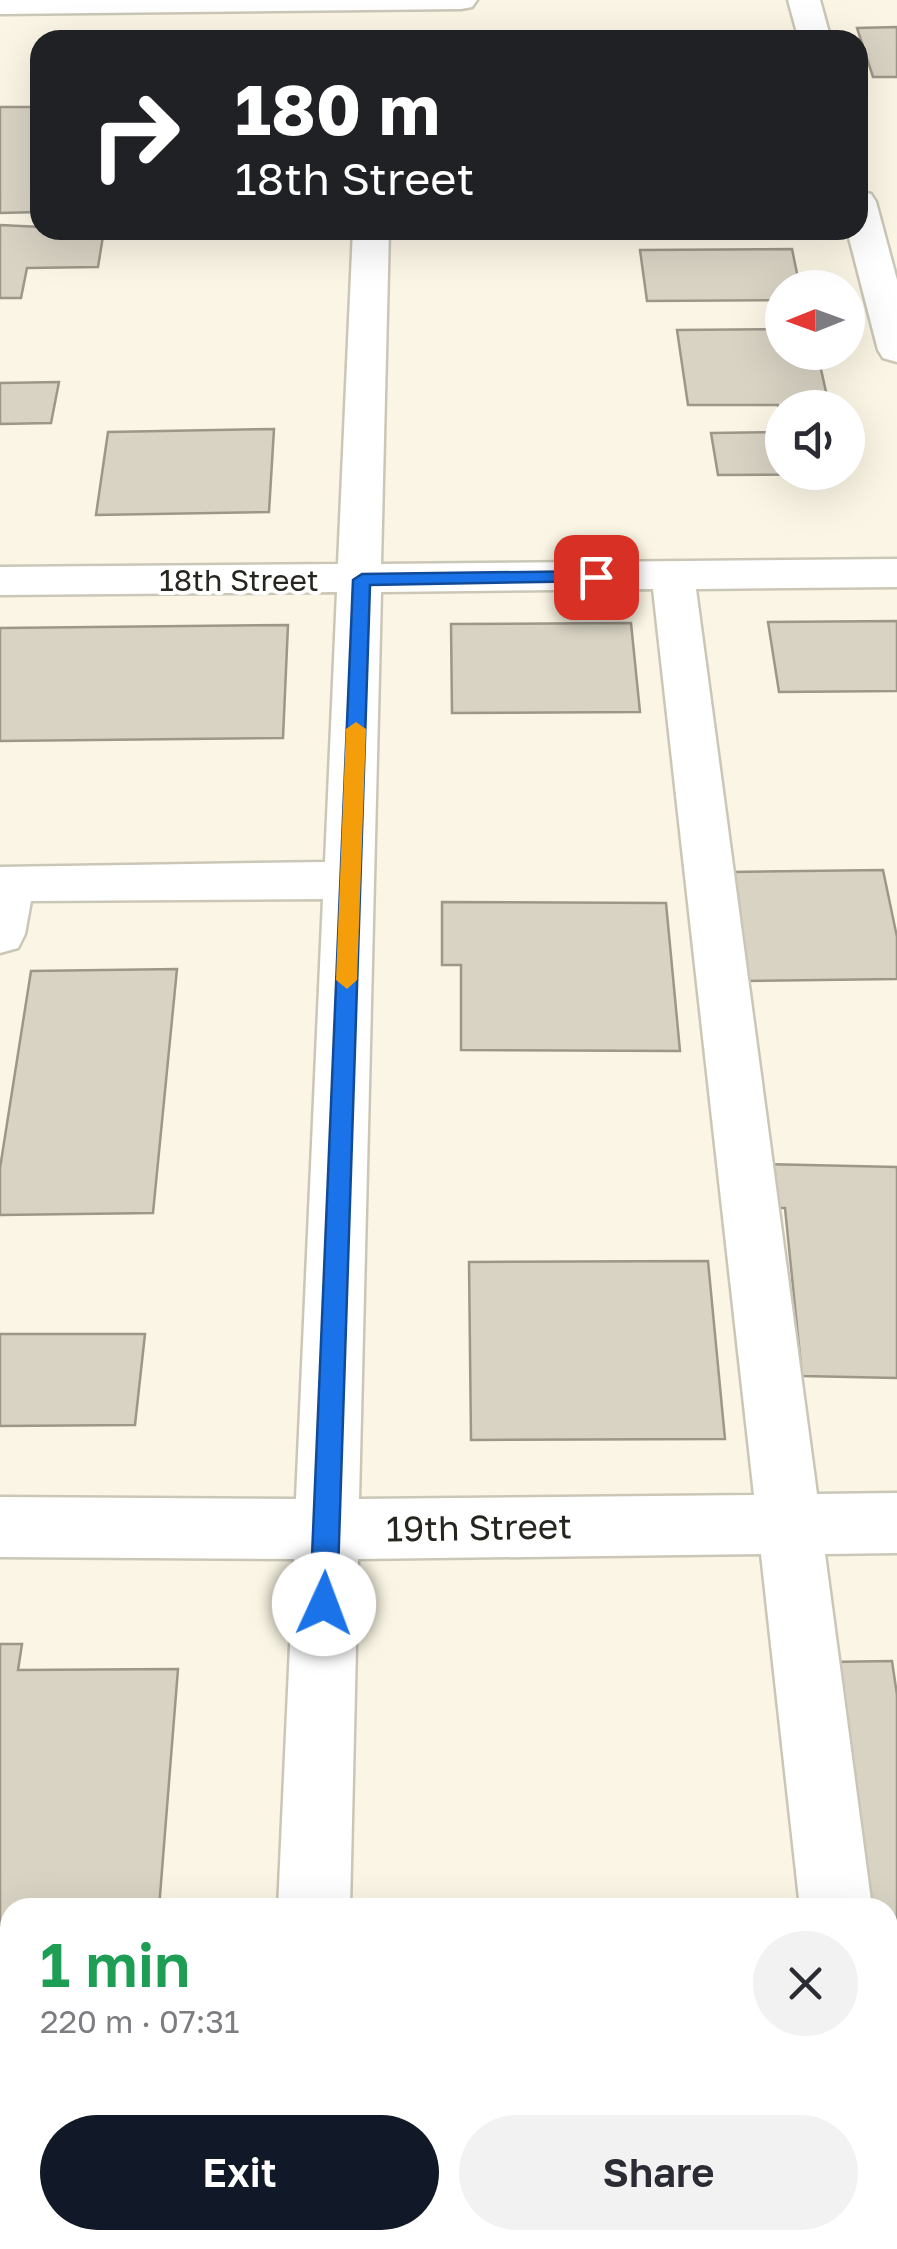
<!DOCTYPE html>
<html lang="en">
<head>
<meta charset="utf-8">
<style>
	:root { --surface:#fff; --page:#f2f2f3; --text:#2b2b33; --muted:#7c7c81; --accent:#111827 }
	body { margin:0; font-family:"Golos Text",sans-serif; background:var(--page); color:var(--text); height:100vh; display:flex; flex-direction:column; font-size:38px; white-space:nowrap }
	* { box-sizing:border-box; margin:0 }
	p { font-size:32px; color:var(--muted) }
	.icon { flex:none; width:55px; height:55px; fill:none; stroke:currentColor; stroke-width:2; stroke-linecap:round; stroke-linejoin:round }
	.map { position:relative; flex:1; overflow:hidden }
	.details { position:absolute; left:0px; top:1898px; width:898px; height:352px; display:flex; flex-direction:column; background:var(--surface); border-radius:30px 30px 0 0; box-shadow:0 10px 40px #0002 }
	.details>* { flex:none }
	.hud { position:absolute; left:30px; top:30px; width:838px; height:210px; border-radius:30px; box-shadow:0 10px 40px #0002; background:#202124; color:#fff; overflow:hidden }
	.needle { width:65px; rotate:269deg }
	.tools { position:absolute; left:765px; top:270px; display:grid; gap:20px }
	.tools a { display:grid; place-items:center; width:100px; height:100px; border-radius:50%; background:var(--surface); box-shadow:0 10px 40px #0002; font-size:50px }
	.pin { position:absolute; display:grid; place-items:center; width:85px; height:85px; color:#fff; margin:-42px; border-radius:20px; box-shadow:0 5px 15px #0006 }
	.me { position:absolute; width:110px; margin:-55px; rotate:2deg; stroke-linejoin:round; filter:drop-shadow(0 0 8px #0008) }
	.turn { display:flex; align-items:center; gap:35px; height:210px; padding:0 40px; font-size:45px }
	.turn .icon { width:130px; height:130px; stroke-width:2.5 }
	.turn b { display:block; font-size:70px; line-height:85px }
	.round { display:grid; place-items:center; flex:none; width:105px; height:105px; border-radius:52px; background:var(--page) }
	.summary { display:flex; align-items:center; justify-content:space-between; height:170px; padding:0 40px }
	h1 { font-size:60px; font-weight:600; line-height:75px; color:#1e9e55 }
	.button { display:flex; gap:20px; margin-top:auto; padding:20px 40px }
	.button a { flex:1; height:115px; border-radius:60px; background:var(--accent); color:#fff; font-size:40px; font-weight:600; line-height:115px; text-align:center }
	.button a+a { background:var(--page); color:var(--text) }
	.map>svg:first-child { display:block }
	.building { fill:#d8d3c3; stroke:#9c9788; stroke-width:2.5 }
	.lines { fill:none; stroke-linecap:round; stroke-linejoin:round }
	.minor-casing { stroke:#cbc7b7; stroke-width:5 }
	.minor { fill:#fff; fill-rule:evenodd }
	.route { fill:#1a73e8; stroke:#114b97; stroke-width:2.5 }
	.slow { fill:#f59e0b }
	.labels { text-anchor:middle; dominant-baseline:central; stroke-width:8; stroke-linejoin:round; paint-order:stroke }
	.far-street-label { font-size:30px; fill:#27251f; stroke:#fff }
	.street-label { font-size:35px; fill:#27251f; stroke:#fff }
</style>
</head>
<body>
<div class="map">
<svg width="897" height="2249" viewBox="0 0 897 2249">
	<rect width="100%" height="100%" fill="#faf5e4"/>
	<g class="building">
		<path d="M897 27V77H873L857 28Z"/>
		<path d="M91 33H124L123 40H89Z"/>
		<path d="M244 33 243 40H163L164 34Z"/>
		<path d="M0 107H40V212L0 213Z"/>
		<path d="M0 225 104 230 98 267 27 268 21 298H0Z"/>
		<path d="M792 249 800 288H782V300L647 301 640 250Z"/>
		<path d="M782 329V352H808L810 365H820L829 405 782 408V429L778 405H688L677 330Z"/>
		<path d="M59 382 51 423 0 424V383Z"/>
		<path d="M274 429 269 512 96 515 108 432Z"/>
		<path d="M782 432V472L841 474 718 475 711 433Z"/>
		<path d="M897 621V691L779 692 768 622Z"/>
		<path d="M631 623 640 712 452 713 451 624Z"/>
		<path d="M288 625 283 738 0 741V628Z"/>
		<path d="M883 870 897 937V979L746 981 730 872Z"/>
		<path d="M442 902 666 903 680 1051 461 1050V965H442Z"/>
		<path d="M177 969 153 1213 0 1215V1168L31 971Z"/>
		<path d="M761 1164 897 1167V1378L802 1376 785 1208H766Z"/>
		<path d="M708 1261 725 1439 471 1440 469 1262Z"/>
		<path d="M0 1334H145L135 1425 0 1426Z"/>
		<path d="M0 1644H22L18 1670 178 1669 159 1908H10V1965H0Z"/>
		<path d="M892 1661 897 1695V2171L888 2102V1908H861L827 1662Z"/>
	</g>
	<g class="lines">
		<defs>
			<g id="minor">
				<path d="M0 0H477L472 7 461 9 0 14Z"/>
				<path d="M788 0H820L831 40H799Z"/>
				<path d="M858 191 871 194 876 202 897 280V362L883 358 878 350 847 230H858Z"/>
				<path d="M353 230H389L381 564 897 559V587L696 589 817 1494 897 1493V1553L825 1554 872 1908H800L761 1554 358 1559 350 1908H278L294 1559 0 1557V1497L296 1499 323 899 31 901 25 934 18 948 0 953V867L325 862 337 592 0 595V567L338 564ZM653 589 754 1495 359 1499 381 592Z"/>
				<path d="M888 2205 897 2209V2249H839L838 2240H888Z"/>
				<rect x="264" y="2240" width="78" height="9"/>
			</g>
		</defs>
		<use href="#minor" class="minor-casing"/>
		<use href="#minor" class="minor"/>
	</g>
	<path class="route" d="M596 571 604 577 602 581 370 585 337 1604 333 1613 324 1617 314 1613 310 1604 353 580 362 574Z"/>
	<path class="slow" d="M356 722 366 729 357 980 347 989 336 980 346 729Z"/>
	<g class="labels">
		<g class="far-street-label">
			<text x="239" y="580">18th Street</text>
		</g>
		<g class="street-label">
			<text transform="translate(479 1527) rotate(-1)">19th Street</text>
		</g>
	</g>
</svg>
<div class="tools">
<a><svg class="needle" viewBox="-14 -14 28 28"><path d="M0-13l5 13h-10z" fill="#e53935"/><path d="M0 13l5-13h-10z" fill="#7c7c81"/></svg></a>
<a><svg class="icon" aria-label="sound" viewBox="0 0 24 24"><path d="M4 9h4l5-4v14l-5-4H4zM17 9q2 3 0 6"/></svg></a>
</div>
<div class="pin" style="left:596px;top:577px;background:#d93025"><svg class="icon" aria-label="arrive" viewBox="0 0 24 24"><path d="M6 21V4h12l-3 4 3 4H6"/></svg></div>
<svg class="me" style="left:324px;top:1604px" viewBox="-20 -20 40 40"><circle r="19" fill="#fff"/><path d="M0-13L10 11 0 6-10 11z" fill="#1a73e8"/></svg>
<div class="hud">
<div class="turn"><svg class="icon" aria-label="right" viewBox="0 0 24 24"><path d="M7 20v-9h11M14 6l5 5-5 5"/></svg><div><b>180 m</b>18th Street</div></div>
</div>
<section class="details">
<div class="summary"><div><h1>1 min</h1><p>220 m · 07:31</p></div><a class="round"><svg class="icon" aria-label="close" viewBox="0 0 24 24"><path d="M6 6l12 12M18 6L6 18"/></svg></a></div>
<div class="button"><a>Exit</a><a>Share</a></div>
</section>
</div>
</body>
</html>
